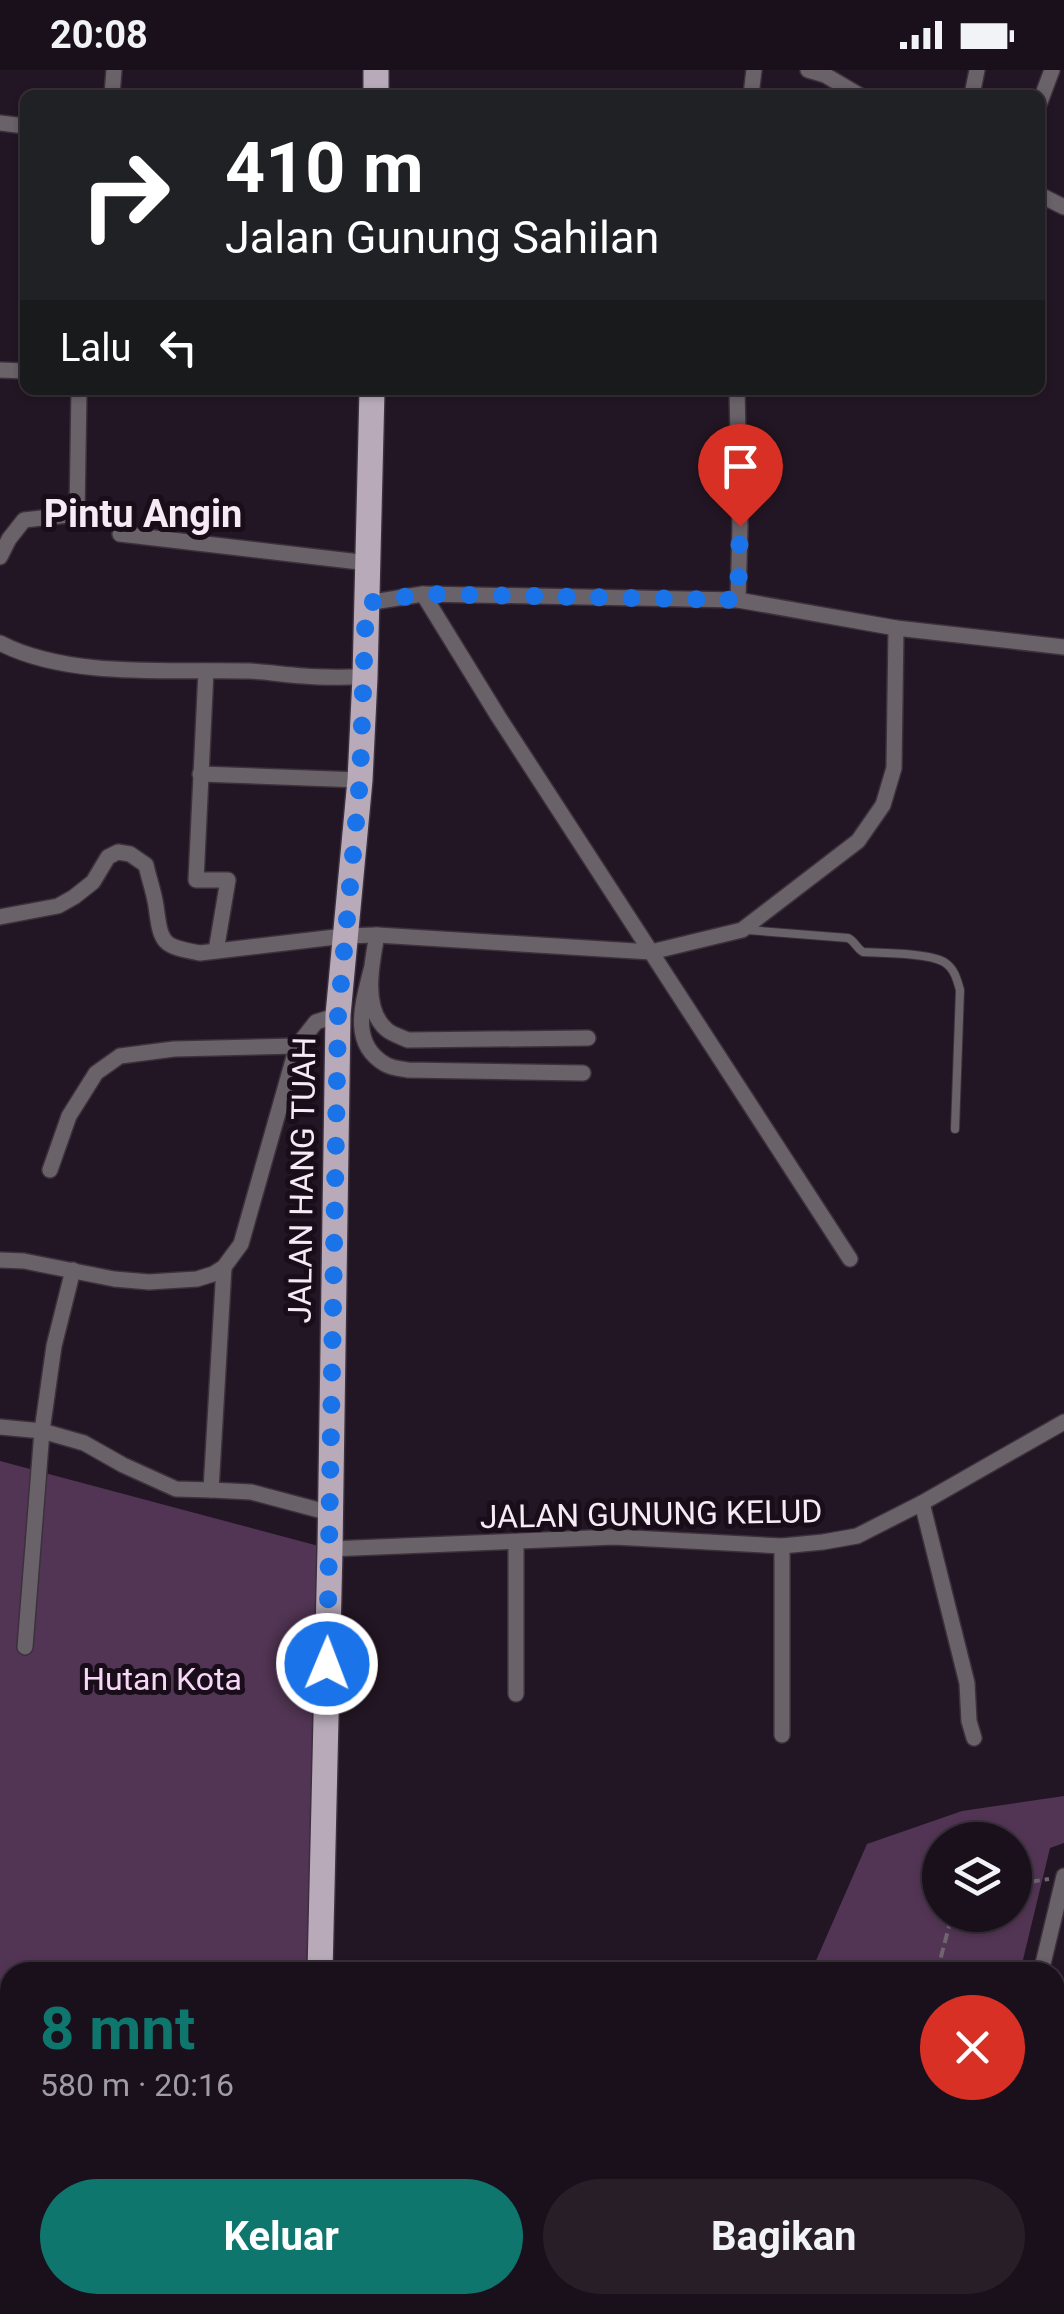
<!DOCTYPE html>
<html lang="id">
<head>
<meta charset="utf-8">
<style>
	:root { --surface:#1a101b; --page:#271e28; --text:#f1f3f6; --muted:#9f9da3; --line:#38303a; --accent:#0f766e }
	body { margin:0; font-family:Roboto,sans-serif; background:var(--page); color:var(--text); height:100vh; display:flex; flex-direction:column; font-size:38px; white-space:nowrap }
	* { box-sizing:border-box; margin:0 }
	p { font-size:32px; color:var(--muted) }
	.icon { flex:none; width:55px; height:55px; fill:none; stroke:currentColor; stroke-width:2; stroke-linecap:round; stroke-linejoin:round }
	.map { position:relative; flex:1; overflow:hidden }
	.details { position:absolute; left:0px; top:1892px; width:1065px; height:352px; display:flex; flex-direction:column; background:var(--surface); border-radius:30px 30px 0 0; box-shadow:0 2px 8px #0004,0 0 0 2px var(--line) }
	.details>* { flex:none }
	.banner { position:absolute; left:20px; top:20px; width:1025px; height:305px; border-radius:15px; box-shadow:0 2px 8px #0004,0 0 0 2px var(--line); background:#202124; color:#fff; overflow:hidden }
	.controls { position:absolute; left:922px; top:1752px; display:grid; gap:20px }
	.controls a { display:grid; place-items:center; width:110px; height:110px; border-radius:50%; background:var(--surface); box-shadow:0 2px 8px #0004,0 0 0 2px var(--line); font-size:50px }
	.pin { position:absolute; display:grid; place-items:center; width:85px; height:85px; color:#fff; margin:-102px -42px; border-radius:50% 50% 50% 0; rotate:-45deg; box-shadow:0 0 10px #0007 }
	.pin .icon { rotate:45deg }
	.me { position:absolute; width:110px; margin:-55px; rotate:1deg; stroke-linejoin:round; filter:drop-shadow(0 0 8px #0008) }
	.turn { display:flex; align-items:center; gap:35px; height:210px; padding:0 40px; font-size:45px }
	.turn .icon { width:130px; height:130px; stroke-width:2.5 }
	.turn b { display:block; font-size:70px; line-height:85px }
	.then { display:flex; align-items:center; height:95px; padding:0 40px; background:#0003; gap:20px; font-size:38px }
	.round { display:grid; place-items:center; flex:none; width:105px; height:105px; border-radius:52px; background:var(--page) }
	.summary { display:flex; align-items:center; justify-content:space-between; height:170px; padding:0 40px }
	h1 { font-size:60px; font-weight:700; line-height:75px; color:var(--accent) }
	.action { display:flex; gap:20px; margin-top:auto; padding:20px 40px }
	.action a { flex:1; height:115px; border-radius:60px; background:var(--accent); color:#fff; font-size:40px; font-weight:700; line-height:115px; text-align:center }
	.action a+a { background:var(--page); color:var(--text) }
	.status { display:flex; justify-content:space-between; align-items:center; height:70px; padding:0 50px; background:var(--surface); direction:ltr }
	.status svg { height:28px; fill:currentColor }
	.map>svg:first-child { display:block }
	.green { fill:#523554; fill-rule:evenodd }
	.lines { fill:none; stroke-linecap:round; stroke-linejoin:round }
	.lane-casing { stroke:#3c303d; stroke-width:10 }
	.street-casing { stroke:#3c303d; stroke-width:18 }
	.primary-casing { stroke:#3c303d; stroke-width:28 }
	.path { stroke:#706470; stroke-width:4; stroke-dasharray:10 5; stroke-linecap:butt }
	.lane { stroke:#696269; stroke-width:8 }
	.street { stroke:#696269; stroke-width:15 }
	.primary { stroke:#b8aab9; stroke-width:25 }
	.route { stroke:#1a73e8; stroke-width:18; stroke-dasharray:0 32.4 }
	.labels { text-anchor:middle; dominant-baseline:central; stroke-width:10; stroke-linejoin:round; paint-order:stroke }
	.street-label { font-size:32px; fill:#f4ebf4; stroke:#190d1a }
	.park-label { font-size:32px; fill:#f6d7f8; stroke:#190d1a }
	.quarter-label { font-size:38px; font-weight:bold; fill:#f4ebf4; stroke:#190d1a }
</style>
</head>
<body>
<div class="status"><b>20:08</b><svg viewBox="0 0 49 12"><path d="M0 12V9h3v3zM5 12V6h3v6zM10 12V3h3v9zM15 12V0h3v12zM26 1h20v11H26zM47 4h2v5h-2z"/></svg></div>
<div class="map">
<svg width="1064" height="2244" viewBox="0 0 1064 2244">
	<rect width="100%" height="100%" fill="#231624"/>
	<g class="green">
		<path d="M0 1391 330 1479 314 1902H10V2080H0Z"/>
		<path d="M1064 1726V1773L1050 1778 1020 1902H811L867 1774 962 1741ZM1015 1770V1845H940V1770Z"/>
	</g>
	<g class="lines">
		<defs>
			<path id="lane" d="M747 860 848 868C855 871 856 878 863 882 883 883 929 883 944 892 954 898 957 909 960 920L955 1059"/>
			<g id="street">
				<path d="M808 0 825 5 859 25"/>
				<path d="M112 25 114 0"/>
				<path d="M751 25 754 0"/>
				<path d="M972 25 977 0"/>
				<path d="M1040 32 1052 0"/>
				<path d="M0 53 25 56"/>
				<path d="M1040 125 1064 137"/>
				<path d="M0 300 25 301"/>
				<path d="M737 320 740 457 738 530"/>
				<path d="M120 464 368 493"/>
				<path d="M0 487 9 469 24 450 77 444 79 320"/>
				<path d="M423 524 498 646 850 1189"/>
				<path d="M367 533 423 524 738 530 896 558 1064 577"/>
				<path d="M0 573C69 609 173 599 250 601 268 602 286 605 304 606 324 608 345 607 365 607"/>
				<path d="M206 601 196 810H228L216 881"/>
				<path d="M200 704 360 710"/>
				<path d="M0 847 58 836 74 827 93 812 108 787 118 782 130 784 146 795C149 809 154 822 156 836 161 873 161 876 200 883L344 866 377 865 651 882 742 860 858 771 883 735 894 698 896 558"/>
				<path d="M377 865C372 892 362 938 386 959 391 964 401 967 408 970L588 968"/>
				<path d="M371 900C363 933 349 973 385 994 391 998 401 999 408 1000L583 1003"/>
				<path d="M50 1100 69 1046 96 1003 120 986 174 979 297 976"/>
				<path d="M0 1190 24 1191 114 1209 149 1212 197 1209 213 1204 224 1197 241 1174 297 976 316 952 338 945"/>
				<path d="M224 1197 211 1420 251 1422 330 1443"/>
				<path d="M0 1357 42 1361 84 1373 123 1395 176 1419 211 1420"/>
				<path d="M922 1433 967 1613 969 1651 974 1668"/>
				<path d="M516 1472V1624"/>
				<path d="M330 1479 614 1467 782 1476 823 1472 857 1466 922 1433 1064 1352"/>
				<path d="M25 1577 42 1361 54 1276 73 1200"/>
				<path d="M782 1665V1476"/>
				<path d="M1041 1902 1064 1806"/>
				<path d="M977 2235 980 2244"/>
			</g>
			<g id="primary">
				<path d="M376 25V0"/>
				<path d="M320 1902 330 1479 338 945 360 710 365 607 372 320"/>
				<path d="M312 2244V2235"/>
			</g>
		</defs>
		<use href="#lane" class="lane-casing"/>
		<use href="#street" class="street-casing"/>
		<use href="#primary" class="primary-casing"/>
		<g class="path">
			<path d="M1015 1814 1049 1809"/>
			<path d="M937 1902 952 1845"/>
			<path d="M660 2235V2244"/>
		</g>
		<use href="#lane" class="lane"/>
		<use href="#street" class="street"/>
		<use href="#primary" class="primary"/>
	</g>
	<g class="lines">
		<path class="route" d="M327 1594 338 945 360 710 366 533 423 524 738 530 740 456"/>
	</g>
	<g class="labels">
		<g class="street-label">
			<text transform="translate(302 1110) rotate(-89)">JALAN HANG TUAH</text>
			<text transform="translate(651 1444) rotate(-1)">JALAN GUNUNG KELUD</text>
		</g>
		<g class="park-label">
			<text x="162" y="1609">Hutan Kota</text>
		</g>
		<g class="quarter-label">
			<text x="143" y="444">Pintu Angin</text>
		</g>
	</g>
</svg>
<div class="controls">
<a><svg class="icon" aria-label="layers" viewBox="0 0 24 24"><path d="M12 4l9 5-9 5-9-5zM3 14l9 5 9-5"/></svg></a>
</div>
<div class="pin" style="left:740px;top:456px;background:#d93025"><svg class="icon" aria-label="arrive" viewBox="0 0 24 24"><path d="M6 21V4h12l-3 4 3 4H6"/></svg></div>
<svg class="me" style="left:327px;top:1594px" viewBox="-20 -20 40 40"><circle r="17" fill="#1a73e8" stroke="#fff" stroke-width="3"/><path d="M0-11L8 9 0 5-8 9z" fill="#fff"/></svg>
<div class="banner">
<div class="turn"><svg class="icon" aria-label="right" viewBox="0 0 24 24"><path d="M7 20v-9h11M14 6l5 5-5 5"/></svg><div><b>410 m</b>Jalan Gunung Sahilan</div></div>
<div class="then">Lalu<svg class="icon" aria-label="left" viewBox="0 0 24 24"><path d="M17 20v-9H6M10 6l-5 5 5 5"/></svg></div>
</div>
<section class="details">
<div class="summary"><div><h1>8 mnt</h1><p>580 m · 20:16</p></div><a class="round" style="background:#d93025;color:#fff"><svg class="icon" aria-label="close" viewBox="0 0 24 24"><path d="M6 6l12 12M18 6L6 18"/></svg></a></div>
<div class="action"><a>Keluar</a><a>Bagikan</a></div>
</section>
</div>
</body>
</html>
